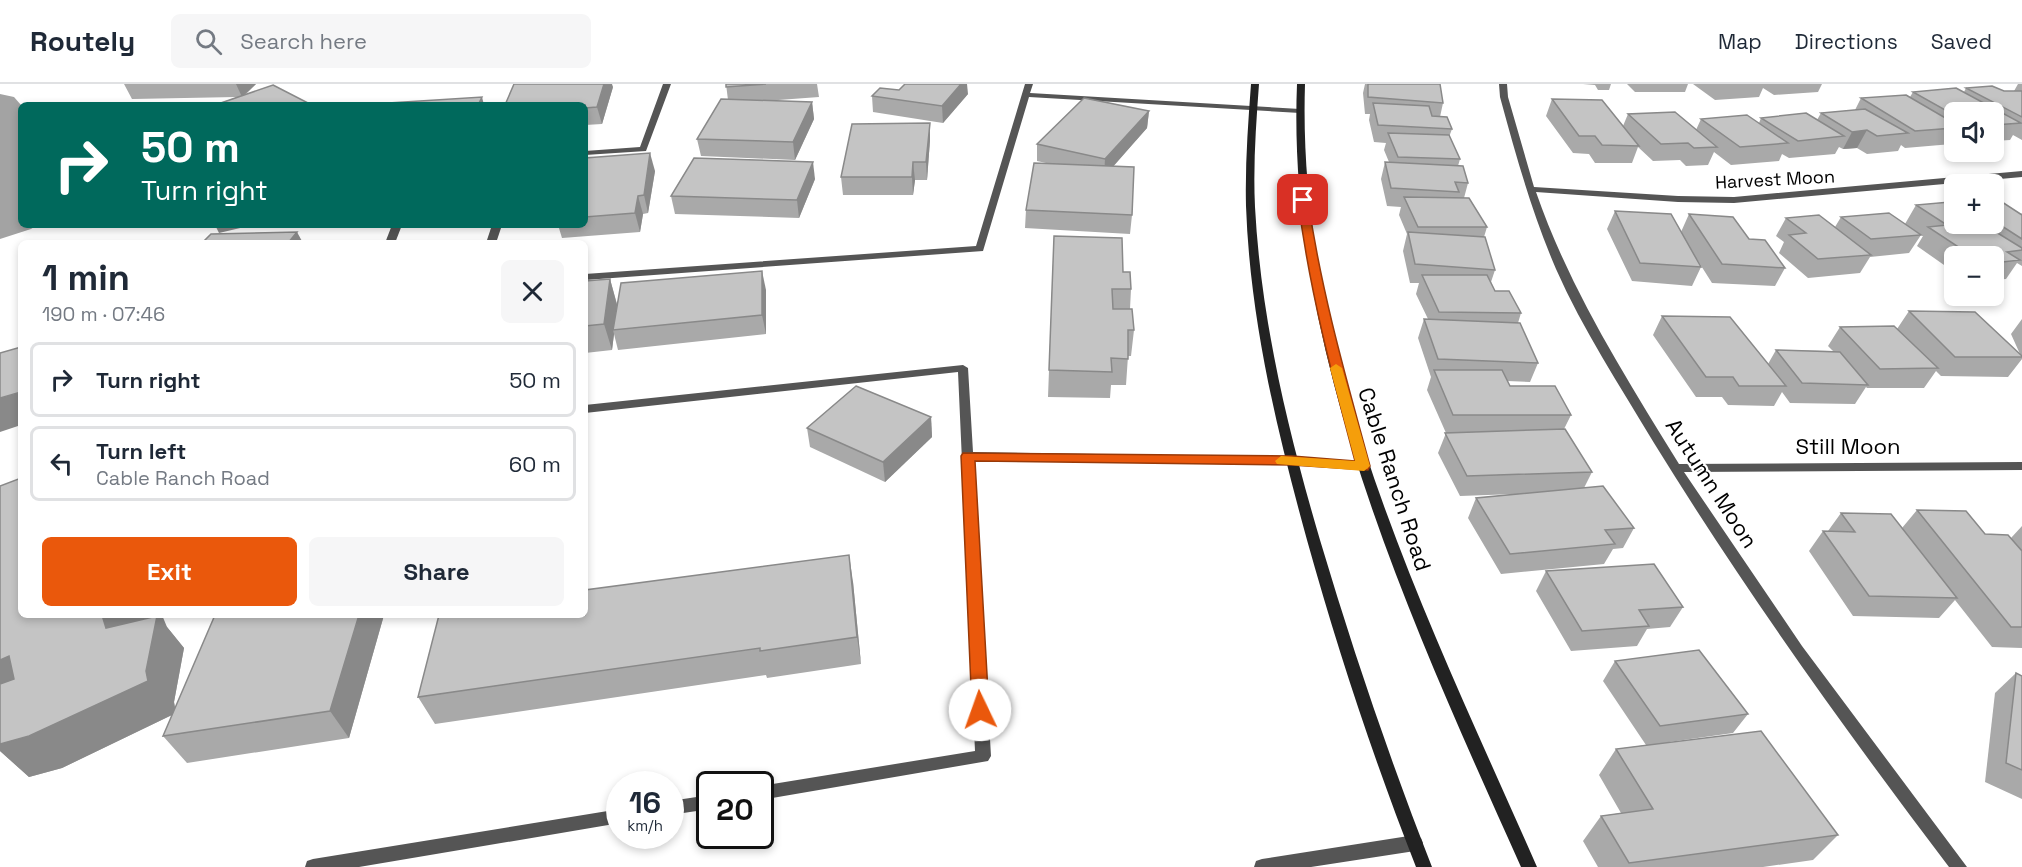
<!DOCTYPE html>
<html lang="en">
<head>
<meta charset="utf-8">
<style>
	:root { --surface:#fff; --page:#f6f6f7; --text:#1f2937; --muted:#747a83; --line:#e0e1e3; --accent:#ea580c }
	body { margin:0; font-family:"Space Grotesk",sans-serif; background:var(--page); color:var(--text); height:100vh; display:flex; flex-direction:column; font-size:22px; white-space:nowrap }
	* { box-sizing:border-box; margin:0 }
	p { font-size:20px; color:var(--muted) }
	.icon { flex:none; width:33px; height:33px; fill:none; stroke:currentColor; stroke-width:2; stroke-linecap:round; stroke-linejoin:round }
	.map { position:relative; flex:1; overflow:hidden }
	.details { position:absolute; left:18px; top:156px; width:570px; height:378px; display:flex; flex-direction:column; background:var(--surface); border-radius:9px; box-shadow:0 3px 9px #0003 }
	.details>* { flex:none }
	.top-card { position:absolute; left:18px; top:18px; width:570px; height:126px; border-radius:9px; box-shadow:0 3px 9px #0003; background:#00695c; color:#fff; overflow:hidden }
	.buttons { position:absolute; left:1944px; top:18px; display:grid; gap:12px }
	.buttons a { display:grid; place-items:center; width:60px; height:60px; border-radius:9px; background:var(--surface); box-shadow:0 3px 9px #0003; font-size:30px }
	.speed { position:absolute; left:606px; top:687px; display:flex; gap:12px; font-size:30px; font-weight:700; text-align:center }
	.speed>* { display:grid; place-content:center; width:78px; height:78px; border-radius:50%; background:var(--surface); box-shadow:0 3px 9px #0003; line-height:1 }
	.speed small { font-size:15px; font-weight:400 }
	.speed .limit { border:3px solid #111; border-radius:9px; background:#fff; color:#111 }
	.pin { position:absolute; display:grid; place-items:center; width:51px; height:51px; color:#fff; margin:-26px; border-radius:12px; box-shadow:0 3px 9px #0006 }
	.me { position:absolute; width:66px; margin:-33px; rotate:357deg; stroke-linejoin:round; filter:drop-shadow(0 0 4px #0008) }
	.turn { display:flex; align-items:center; gap:21px; height:126px; padding:0 24px; font-size:27px }
	.turn .icon { width:78px; height:78px; stroke-width:2.5 }
	.turn b { display:block; font-size:42px; line-height:51px }
	.round { display:grid; place-items:center; flex:none; width:63px; height:63px; border-radius:9px; background:var(--page) }
	.summary { display:flex; align-items:center; justify-content:space-between; height:102px; padding:0 24px }
	h1 { font-size:36px; font-weight:700; line-height:45px }
	.cta { display:flex; gap:12px; margin-top:auto; padding:12px 24px }
	.cta a { flex:1; height:69px; border-radius:9px; background:var(--accent); color:#fff; font-size:24px; font-weight:700; line-height:69px; text-align:center }
	.cta a+a { background:var(--page); color:var(--text) }
	ul { padding:0; list-style:none }
	li { display:flex; align-items:center; gap:18px; height:75px; margin:0 12px 9px; padding:0 12px; border:3px solid var(--line); border-radius:9px }
	li div { flex:1 }
	li b { display:block; font-size:22px }
	li em { font-style:normal }
	header { display:flex; align-items:center; gap:36px; box-sizing:border-box; height:84px; padding:0 30px; background:var(--surface); border-bottom:2px solid var(--line) }
	header strong { font-size:28px }
	nav { display:flex; gap:33px; margin-inline-start:auto; font-size:21px }
	.search { width:420px; height:54px; background:var(--page); display:flex; align-items:center; gap:15px; box-sizing:border-box; padding:0 21px; border-radius:9px; color:var(--muted); font-size:22px }
	.map>svg:first-child { display:block }
	.water { fill:#a3a3a3 }
	.lines { fill:none; stroke-linecap:round; stroke-linejoin:round }
	.lane { fill:#555; fill-rule:evenodd }
	.street { fill:#555; fill-rule:evenodd }
	.secondary { fill:#222; fill-rule:evenodd }
	.wall { fill:#a9a9a9 }
	.shaded-wall { fill:#898989 }
	.building { fill:#c4c4c4; stroke:#898989; stroke-width:1.5 }
	.route { fill:#ea580c; stroke:#983908; stroke-width:1.5 }
	.slow { fill:#f59e0b }
	.labels { text-anchor:middle; dominant-baseline:central; stroke-width:4.5; stroke-linejoin:round; paint-order:stroke }
	.far-street-label { font-size:18px; fill:#000; stroke:#fff }
	.street-label { font-size:22px; fill:#000; stroke:#fff }
</style>
</head>
<body>
<header>
<strong>Routely</strong>
<div class="search"><svg class="icon" aria-label="search" viewBox="0 0 24 24"><circle cx="10" cy="10" r="6"/><path d="M15 15l6 6"/></svg>Search here</div>
<nav><a>Map</a><a>Directions</a><a>Saved</a></nav>
</header>
<div class="map">
<svg width="2022" height="783" viewBox="0 0 2022 783">
	<rect width="100%" height="100%" fill="#fff"/>
	<path class="water" d="M0 10 14 13 21 21V141H37L31 145 0 155Z"/>
	<g class="lines">
		<g class="lane">
			<path d="M663 0H671L646 67 585 71V67L640 63Z"/>
			<path d="M1025 0H1033L1030 9 1300 25 1304 27 1300 29 1029 13 983 167 585 196V190L976 162Z"/>
			<path d="M392 141H402L395 159H385Z"/>
			<path d="M492 141H502L496 159H486Z"/>
			<path d="M963 281 968 284 973 368 1292 373 1363 378 1369 382 1363 386 1292 381 974 376 991 672 988 677 760 716V702L975 667 958 288 585 329V321Z"/>
			<path d="M710 711V725L670 731V717Z"/>
			<path d="M620 725V739L359 783H305L307 777 313 775Z"/>
			<path d="M1415 751 1421 754 1423 759 1421 764 1415 767 1311 783H1254L1256 777 1262 775Z"/>
		</g>
		<path class="street" d="M1499 0H1507L1508 13 1534 103 1678 112 1734 113 2022 87V93L1734 119 1678 118 1536 108C1570 206 1625 292 1679 380L2022 378V386L1684 388 1802 562 1967 783H1949C1845 646 1744 505 1654 359 1620 302 1583 246 1556 185 1532 129 1516 72 1500 13Z"/>
		<g class="secondary">
			<path d="M1251 0H1259C1256 41 1253 82 1255 123 1261 236 1288 347 1320 456 1353 567 1390 676 1432 783H1416C1374 676 1338 567 1307 456 1277 347 1250 236 1246 122 1245 81 1248 41 1251 0Z"/>
			<path d="M1297 0H1305C1296 276 1429 537 1537 783H1521C1413 542 1286 269 1297 0Z"/>
		</g>
	</g>
	<g class="wall">
		<path d="M124 0H256L245 11 310 20 311 21H215L237 13 132 15Z"/>
		<path d="M726 0H817L819 13 765 17 812 18 814 35 795 76 701 72 697 55 728 16Z"/>
		<path d="M1365 0H1440L1443 19 1440 33 1452 45 1449 53 1460 75 1458 82 1468 99 1464 114 1487 143 1484 153 1495 186 1491 198 1495 207 1521 229 1518 239 1538 279 1530 298 1507 297 1510 302 1571 331 1564 345 1592 388 1584 404 1634 444 1623 464 1613 465 1604 480 1501 490 1468 434 1476 414 1515 410 1460 412 1438 369 1446 349 1427 306 1431 293 1418 254 1424 235H1428L1416 210 1419 199H1410L1403 167 1407 150 1399 131 1401 123 1387 122 1381 95 1385 78H1389L1384 66 1386 59 1374 58 1369 36 1370 30H1365L1363 9Z"/>
		<path d="M1583 0H1611L1609 6H1598L1595 1Z"/>
		<path d="M1627 0H1688L1685 8H1635Z"/>
		<path d="M1693 0H1822L1818 8 1774 11 1763 4 1759 13 1715 16Z"/>
		<path d="M2018 0H2022V56L2013 51 2010 56 1994 57V28H1954V56L1952 60 1905 64 1901 61 1898 67 1867 70 1857 64 1843 65 1839 63 1835 70 1789 74 1782 70 1779 77 1731 81 1714 68 1708 81 1686 82 1680 76 1653 77 1638 63 1632 79H1595L1589 70 1573 69 1546 32 1552 15 1623 42 1628 30 1696 46 1701 35 1759 39 1761 34 1817 36 1821 29 1855 26 1861 14 1910 13 1913 8H1964L1966 4 2004 7H2014Z"/>
		<path d="M613 3 602 40 585 41V21Z"/>
		<path d="M899 6 968 10 943 39 873 28 872 12Z"/>
		<path d="M1149 27 1147 44 1113 82 1132 131 1130 150 1025 144 1026 126 1046 79 1037 77V60Z"/>
		<path d="M930 56 927 96H915L913 111H843L841 93Z"/>
		<path d="M585 74 655 87 648 129 643 130 640 148 562 154 558 141H585Z"/>
		<path d="M815 95 799 134 675 130 671 112Z"/>
		<path d="M1994 114 2021 130 2022 129V182L2017 179 2006 195 1994 196V172H1954V188L1917 162 1923 152 1905 140 1916 121 1954 140H1994Z"/>
		<path d="M1615 127 1681 148 1689 130 1749 155 1785 184 1775 202 1712 199 1693 169 1701 183 1692 202 1632 197 1607 145Z"/>
		<path d="M1841 133 1921 151 1909 169 1870 173 1860 189 1808 194 1779 169 1784 158 1776 152 1786 134 1835 143Z"/>
		<path d="M1054 152 1123 188 1131 205 1130 225 1134 246 1131 272H1128L1126 301H1111L1110 314 1048 313Z"/>
		<path d="M610 195 617 220 766 206V250L618 266 614 250 612 266 585 269V197Z"/>
		<path d="M1909 227 2020 270 2011 250 2022 235V275L2008 293 1941 292 1936 287 1924 304H1867L1866 303 1855 320 1790 319 1782 308 1774 322 1728 321 1722 313H1696L1653 251 1662 232 1768 280 1776 266 1833 267 1828 262 1840 243 1897 245Z"/>
		<path d="M931 333 932 353 885 398 810 363 807 344Z"/>
		<path d="M0 402 167 543 184 564 174 618 175 624 384 531 349 654 187 679 163 652 172 631 62 684 29 693 0 667Z"/>
		<path d="M1917 426 1985 450 2011 454 2022 442V564L1992 563 1955 516 1939 534 1853 532 1809 467 1823 447H1828L1841 429 1902 444Z"/>
		<path d="M1546 487 1683 523 1670 543 1647 545 1637 562 1571 567 1536 507Z"/>
		<path d="M853 498 861 580 767 594 766 591 435 640 418 613Z"/>
		<path d="M1615 577 1748 630 1733 649 1669 658 1838 751 1813 776 1763 783H1598L1583 757 1601 732 1621 729 1599 691 1616 665 1646 661 1603 597Z"/>
		<path d="M2016 589 2022 592V715L1985 698 1995 609Z"/>
	</g>
	<g class="shaded-wall">
		<path d="M236 0H256L242 13Z"/>
		<path d="M604 0H612L613 3 602 40 597 23Z"/>
		<path d="M961 0H967L968 10 943 39 942 22Z"/>
		<path d="M482 13 484 21H478Z"/>
		<path d="M812 18 814 35 795 76 793 58Z"/>
		<path d="M1149 27 1147 44 1104 93 1105 75Z"/>
		<path d="M930 39V56L927 96 926 78Z"/>
		<path d="M1867 46 1857 64 1843 65 1852 48Z"/>
		<path d="M650 69 655 87 648 129 644 111Z"/>
		<path d="M813 78 815 95 799 134 797 116Z"/>
		<path d="M913 78 915 96 913 111 912 93Z"/>
		<path d="M638 112 643 130 640 148 635 129Z"/>
		<path d="M215 141H253L219 149Z"/>
		<path d="M297 148 303 159H288Z"/>
		<path d="M762 187 766 206V250L762 231Z"/>
		<path d="M610 195 617 221 613 246 614 250 612 266 604 240Z"/>
		<path d="M21 308V341L0 348V314Z"/>
		<path d="M931 333 932 353 885 398 883 378Z"/>
		<path d="M849 471 853 498 861 580 857 553Z"/>
		<path d="M102 531H162L167 543 184 564 174 618 176 629 62 684 29 693 0 667V660L106 544Z"/>
		<path d="M359 531H384L349 654 330 627Z"/>
		<path d="M9 572 41 604 0 623V576Z"/>
	</g>
	<g class="building">
		<path d="M514 0H604L597 23 585 24V21H505Z"/>
		<path d="M726 0H766L726 3Z"/>
		<path d="M905 0H961L942 22 872 12 880 4 899 6Z"/>
		<path d="M1368 0H1440L1443 19 1368 13Z"/>
		<path d="M273 1 310 20 308 21H215Z"/>
		<path d="M1992 2 2004 7H2022V33L1966 4Z"/>
		<path d="M1956 4 2021 39 1994 41V28H1954V31L1913 8Z"/>
		<path d="M1906 11 1954 39V44L1915 47 1861 14Z"/>
		<path d="M482 13 478 21H373V20Z"/>
		<path d="M1084 14 1149 27 1105 75 1037 60Z"/>
		<path d="M721 15 812 18 793 58 697 55Z"/>
		<path d="M1552 15 1602 16 1639 62 1602 61 1595 52H1579Z"/>
		<path d="M1373 19 1429 22 1432 32 1447 33 1452 45 1378 41Z"/>
		<path d="M1865 25 1908 49 1877 52 1867 46 1852 48 1821 29Z"/>
		<path d="M1675 28 1717 63 1694 64 1688 59 1661 60 1628 30Z"/>
		<path d="M1806 29 1844 52 1798 57 1761 34Z"/>
		<path d="M1747 31 1788 59 1740 63 1701 35Z"/>
		<path d="M930 39 926 78H913L912 93H841L852 40Z"/>
		<path d="M1388 49 1449 51 1460 75 1398 73Z"/>
		<path d="M650 69 644 111 638 112 635 129 585 133V74Z"/>
		<path d="M694 74 813 78 797 116 671 112Z"/>
		<path d="M1385 78 1463 82 1468 99 1455 98 1459 108 1391 104Z"/>
		<path d="M1034 79 1134 83 1132 131 1026 126Z"/>
		<path d="M1404 113 1469 114 1487 143H1418Z"/>
		<path d="M1994 114H1996L2022 131V155L1994 137Z"/>
		<path d="M1950 118 1954 121V140H1983L2022 164V166L2007 168 2020 176 1994 179V172H1972L1928 143 1947 141 1916 121Z"/>
		<path d="M1615 127 1671 130 1701 183 1640 179Z"/>
		<path d="M1889 129 1921 151 1871 155 1841 133Z"/>
		<path d="M1689 130 1733 133 1749 155 1765 156 1785 184 1722 180Z"/>
		<path d="M1819 131 1871 171 1818 175 1789 151 1806 149 1786 134Z"/>
		<path d="M297 148 288 159H202L211 150Z"/>
		<path d="M1408 148 1485 153 1495 186 1415 180Z"/>
		<path d="M1054 152 1122 154 1123 188H1130L1131 205H1112L1113 225H1132L1134 246H1128V275L1111 274 1112 288 1049 286Z"/>
		<path d="M762 187V231L613 246 621 199Z"/>
		<path d="M1422 191H1487L1495 207H1509L1521 229 1439 228Z"/>
		<path d="M610 195 604 240 585 242V197Z"/>
		<path d="M1909 227 1975 228 2022 272V273H1955Z"/>
		<path d="M1662 232 1730 233 1786 302H1739L1733 293H1706Z"/>
		<path d="M1424 235 1520 239 1538 279 1438 275Z"/>
		<path d="M1894 242 1938 284 1880 285 1840 243Z"/>
		<path d="M21 263V308L0 314V269Z"/>
		<path d="M1776 266 1840 268 1868 301 1802 299Z"/>
		<path d="M1434 286H1502L1510 302H1555L1571 331H1453Z"/>
		<path d="M856 302 931 333 883 378 807 344Z"/>
		<path d="M1565 345 1592 388 1467 392 1445 349Z"/>
		<path d="M21 394V531H102L106 544 157 532 146 587 148 597 29 652 0 660V600L14 595 9 572 0 576V402Z"/>
		<path d="M1603 402 1634 444 1605 446 1615 460 1510 470 1476 414Z"/>
		<path d="M1917 426 1966 427 1985 450 2008 451 2022 467V543H2011Z"/>
		<path d="M1841 429 1891 430 1957 514 1869 512 1823 447 1855 448Z"/>
		<path d="M849 471 857 553 760 567V564L418 613 439 531H585V506Z"/>
		<path d="M1654 480 1683 523 1639 526 1649 542 1582 547 1546 487Z"/>
		<path d="M215 531H359L330 627 163 652Z"/>
		<path d="M1699 566 1748 630 1660 642 1615 577Z"/>
		<path d="M2016 589 2022 592V686L2006 679Z"/>
		<path d="M1761 647 1838 751 1629 779 1601 732 1653 725 1616 665Z"/>
	</g>
	<path class="route" d="M1303 113 1308 116C1321 207 1346 294 1370 382L1368 386 1292 381 975 377 989 626 986 631 980 633 974 631 972 626 961 372 963 369 1292 372 1355 377C1332 291 1309 205 1298 116Z"/>
	<path class="slow" d="M1336 280 1342 284 1370 382 1364 387 1277 380 1275 377 1281 372 1355 377 1330 284Z"/>
	<g class="labels">
		<g class="far-street-label">
			<text transform="translate(1775 95) rotate(-3)">Harvest Moon</text>
		</g>
		<g class="street-label">
			<text x="1848" y="362">Still Moon</text>
			<text transform="translate(1395 395) rotate(72)">Cable Ranch Road</text>
			<text transform="translate(1712 399) rotate(57)">Autumn Moon</text>
		</g>
	</g>
</svg>
<div class="buttons">
<a><svg class="icon" aria-label="sound" viewBox="0 0 24 24"><path d="M4 9h4l5-4v14l-5-4H4zM17 9q2 3 0 6"/></svg></a>
<a>+</a>
<a>−</a>
</div>
<div class="speed"><div>16<small>km/h</small></div><div class="limit">20</div></div>
<div class="pin" style="left:1303px;top:116px;background:#d93025"><svg class="icon" aria-label="arrive" viewBox="0 0 24 24"><path d="M6 21V4h12l-3 4 3 4H6"/></svg></div>
<svg class="me" style="left:980px;top:626px" viewBox="-20 -20 40 40"><circle r="19" fill="#fff"/><path d="M0-13L10 11 0 6-10 11z" fill="#ea580c"/></svg>
<div class="top-card">
<div class="turn"><svg class="icon" aria-label="right" viewBox="0 0 24 24"><path d="M7 20v-9h11M14 6l5 5-5 5"/></svg><div><b>50 m</b>Turn right</div></div>
</div>
<section class="details">
<div class="summary"><div><h1>1 min</h1><p>190 m · 07:46</p></div><a class="round"><svg class="icon" aria-label="close" viewBox="0 0 24 24"><path d="M6 6l12 12M18 6L6 18"/></svg></a></div>
<ul>
<li><svg class="icon" aria-label="right" viewBox="0 0 24 24"><path d="M7 20v-9h11M14 6l5 5-5 5"/></svg><div><b>Turn right</b></div><em>50 m</em></li>
<li><svg class="icon" aria-label="left" viewBox="0 0 24 24"><path d="M17 20v-9H6M10 6l-5 5 5 5"/></svg><div><b>Turn left</b><p>Cable Ranch Road</p></div><em>60 m</em></li>
</ul>
<div class="cta"><a>Exit</a><a>Share</a></div>
</section>
</div>
</body>
</html>
